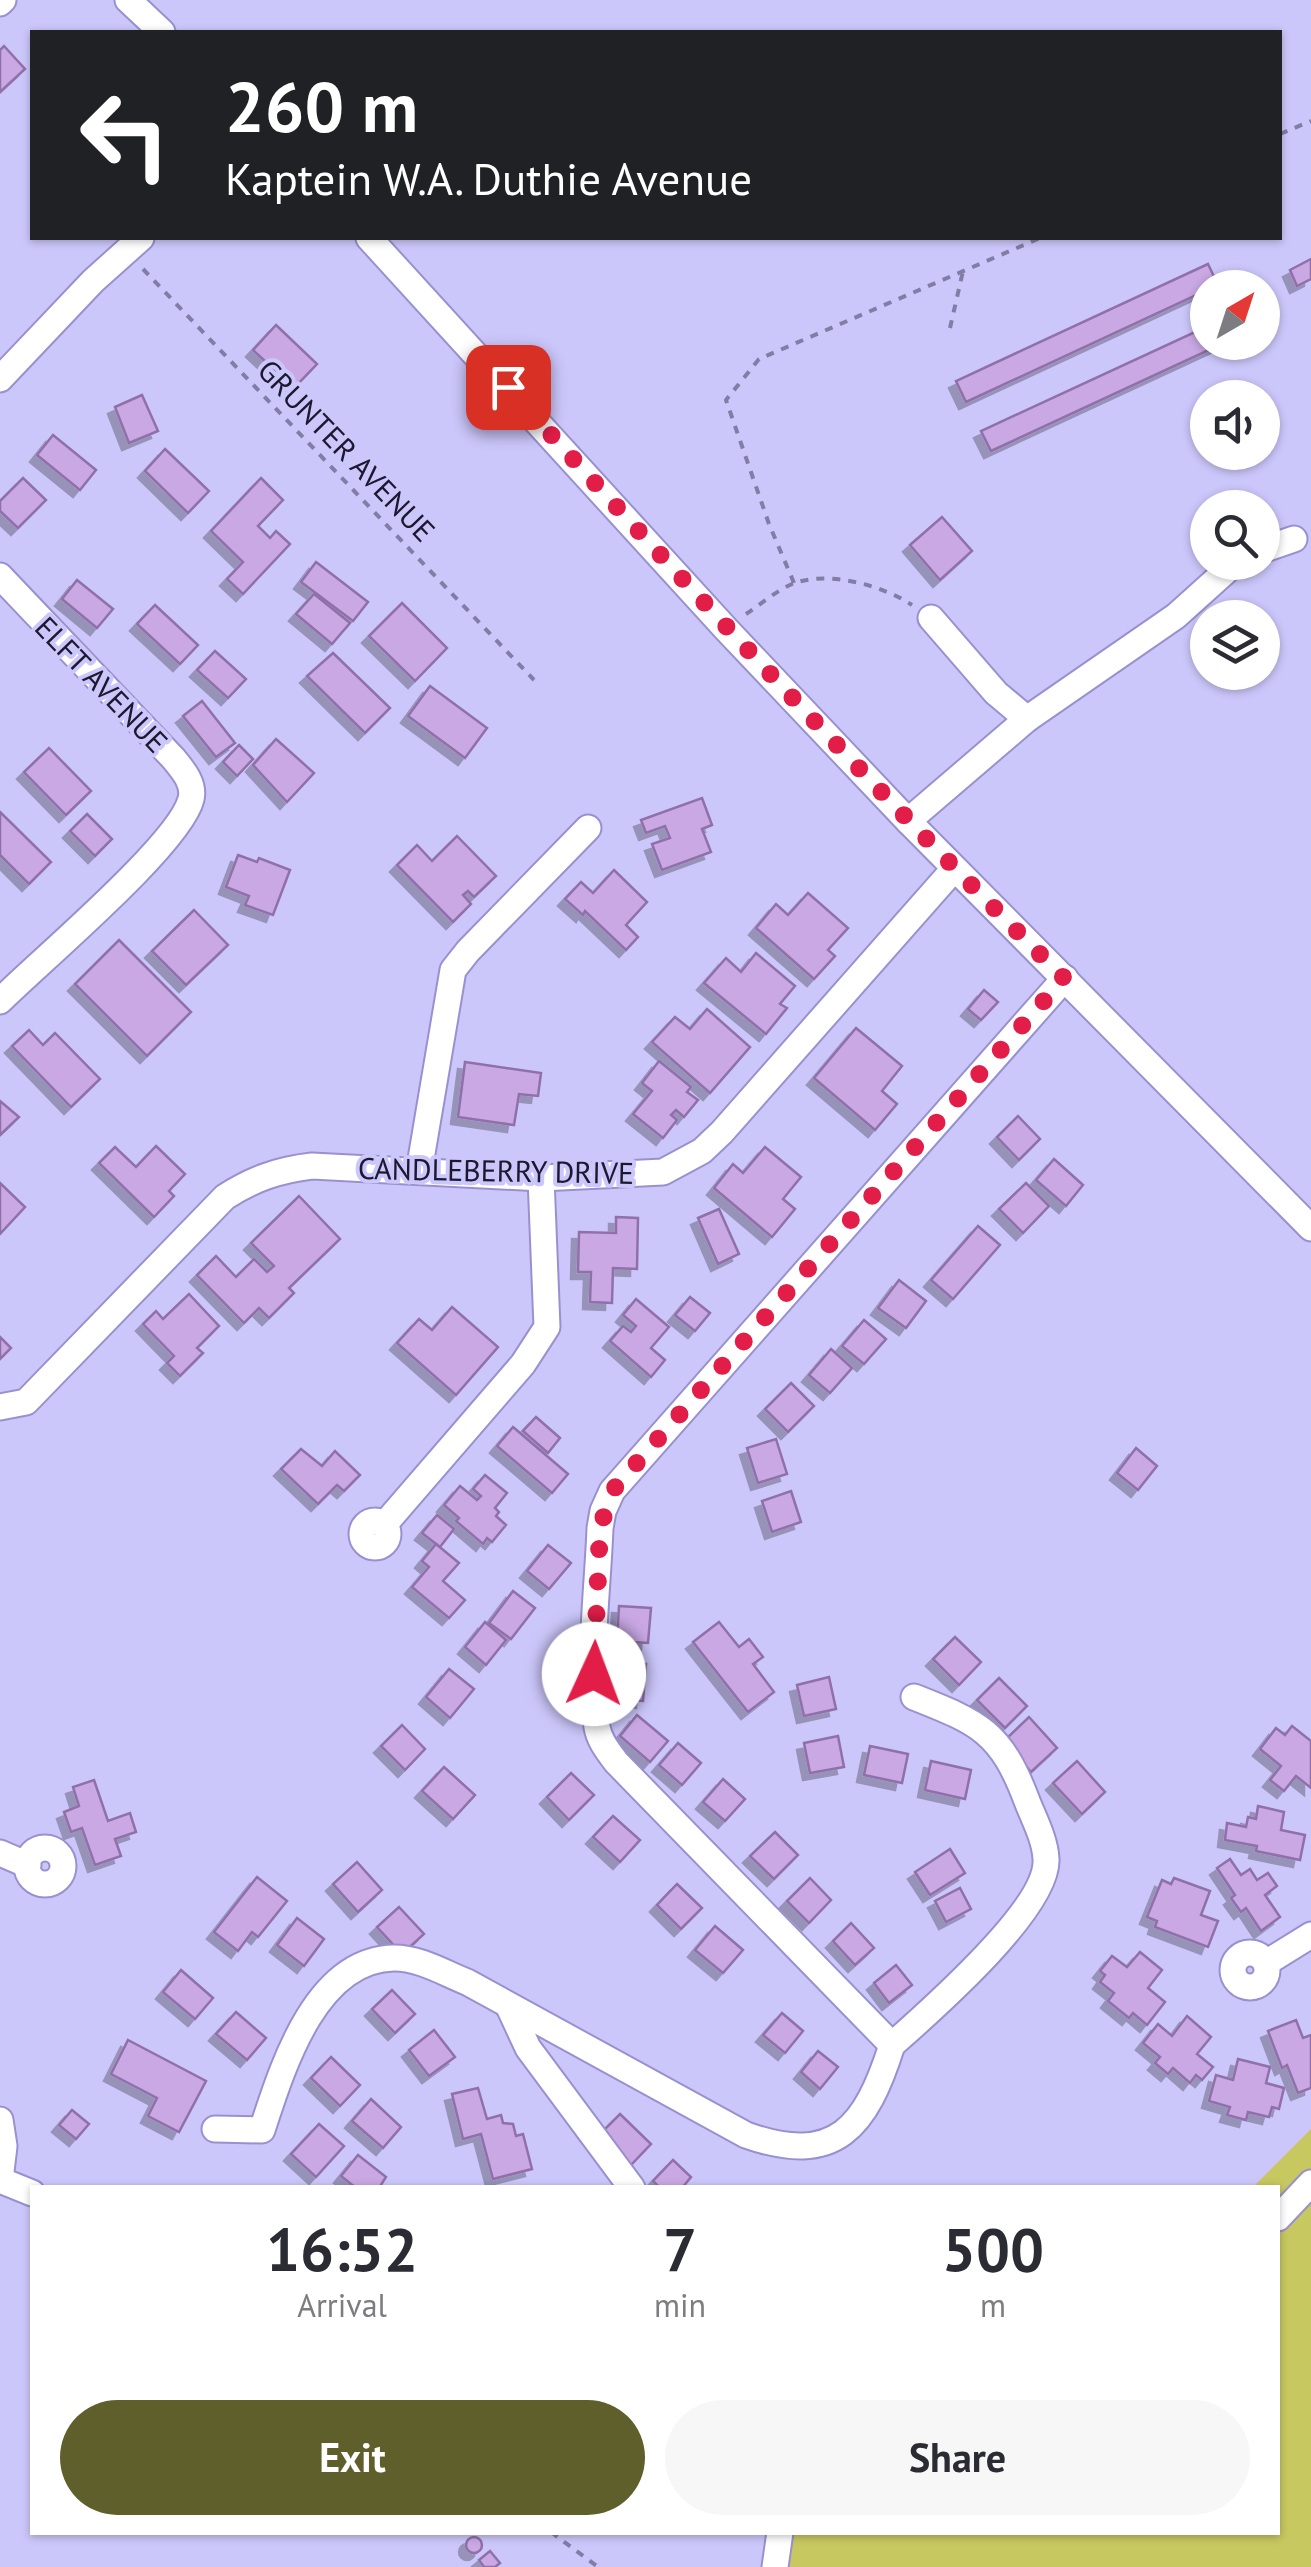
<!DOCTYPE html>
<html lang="en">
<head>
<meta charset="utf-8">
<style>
	:root { --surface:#fff; --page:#f7f7f7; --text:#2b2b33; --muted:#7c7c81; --accent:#5f5f2c }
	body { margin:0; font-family:"PT Sans",sans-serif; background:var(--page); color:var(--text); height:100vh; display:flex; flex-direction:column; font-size:38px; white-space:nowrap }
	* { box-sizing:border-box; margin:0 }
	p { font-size:32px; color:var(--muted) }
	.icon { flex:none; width:55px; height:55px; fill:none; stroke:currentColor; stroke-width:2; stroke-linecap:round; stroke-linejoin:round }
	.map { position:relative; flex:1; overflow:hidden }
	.details { position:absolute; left:30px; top:2185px; width:1250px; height:350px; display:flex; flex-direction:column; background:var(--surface); border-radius:0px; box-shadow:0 2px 8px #0004 }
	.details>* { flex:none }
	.top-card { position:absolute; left:30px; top:30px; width:1252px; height:210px; border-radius:0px; box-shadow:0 2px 8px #0004; background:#202124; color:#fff; overflow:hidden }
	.needle { width:65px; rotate:39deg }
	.tools { position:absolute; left:1190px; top:270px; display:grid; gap:20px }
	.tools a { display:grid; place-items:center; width:90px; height:90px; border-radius:50%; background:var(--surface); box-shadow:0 2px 8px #0004; font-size:50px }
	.pin { position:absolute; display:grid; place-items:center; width:85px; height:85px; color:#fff; margin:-42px; border-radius:20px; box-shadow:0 5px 15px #0006 }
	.me { position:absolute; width:110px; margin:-55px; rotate:2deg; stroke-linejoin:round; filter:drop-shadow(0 0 8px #0008) }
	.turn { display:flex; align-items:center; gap:35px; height:210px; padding:0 30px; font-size:45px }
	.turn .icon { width:130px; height:130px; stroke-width:2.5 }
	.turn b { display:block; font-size:70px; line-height:85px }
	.eta { display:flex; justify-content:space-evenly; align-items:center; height:170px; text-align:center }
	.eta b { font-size:60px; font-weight:700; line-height:70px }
	.cta { display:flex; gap:20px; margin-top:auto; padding:20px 30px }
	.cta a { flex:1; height:115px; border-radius:60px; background:var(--accent); color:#fff; font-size:40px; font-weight:700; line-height:115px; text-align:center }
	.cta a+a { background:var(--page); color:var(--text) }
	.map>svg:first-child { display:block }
	.green { fill:#c7c860 }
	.building { fill:#c9a8e4; stroke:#9070a9; stroke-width:2.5; filter:url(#shadow) }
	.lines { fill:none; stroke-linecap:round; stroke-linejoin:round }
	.minor-casing { stroke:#9991cf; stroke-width:29 }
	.path { stroke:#817da5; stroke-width:4; stroke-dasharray:8 8; stroke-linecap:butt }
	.minor { stroke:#fff; stroke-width:25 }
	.route { stroke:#e11d48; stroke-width:18; stroke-dasharray:0 32.4 }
	.labels { text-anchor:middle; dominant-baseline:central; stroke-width:8; stroke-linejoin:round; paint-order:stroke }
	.street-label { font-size:30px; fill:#1b182f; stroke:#ccc7fb }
</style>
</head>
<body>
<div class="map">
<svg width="1311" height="2567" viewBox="0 0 1311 2567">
	<defs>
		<filter id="shadow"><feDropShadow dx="-7" dy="7" stdDeviation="0" flood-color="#0004"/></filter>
	</defs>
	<rect width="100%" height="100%" fill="#ccc7fb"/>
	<path class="green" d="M1311 2129V2567H787L792 2533 1278 2532V2188L1253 2187Z"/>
	<g class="building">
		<path d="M4 46 25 69 0 92V50Z"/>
		<path d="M1311 259V279L1297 286 1290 270Z"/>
		<path d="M1208 264 1218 285 966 402 956 381Z"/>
		<path d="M276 325 317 364 294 388 253 350Z"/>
		<path d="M1208 326V342H1226L991 451 981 431Z"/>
		<path d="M142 395 158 431 129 443 115 407Z"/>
		<path d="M53 435 96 470 80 490 37 455Z"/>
		<path d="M165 449 209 491 188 513 145 471Z"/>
		<path d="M23 478 46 500 18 528 0 511V501Z"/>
		<path d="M261 478 283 500 258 526 270 538 276 531 290 544 243 594 227 579 243 562 211 531Z"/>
		<path d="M942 517 972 551 940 580 910 545Z"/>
		<path d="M316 562 368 602 353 621 301 582Z"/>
		<path d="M77 580 113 609 97 628 62 599Z"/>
		<path d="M314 594 350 623 332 644 296 614Z"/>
		<path d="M402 603 447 648 415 681 369 636Z"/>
		<path d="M155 605 198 645 180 664 137 624Z"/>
		<path d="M215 651 246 679 228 698 197 670Z"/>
		<path d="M333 653 390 708 365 733 307 676Z"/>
		<path d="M430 686 487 728 465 758 408 716Z"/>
		<path d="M202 701 235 743 216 757 183 716Z"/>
		<path d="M276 739 314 773 287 802 253 765Z"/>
		<path d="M239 745 253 759 237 776 223 762Z"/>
		<path d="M49 748 91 791 66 815 24 772Z"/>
		<path d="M702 798 712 825 702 829 711 852 662 870 652 844 670 838 665 826 646 833 641 820Z"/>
		<path d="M0 812 51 862 29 884 0 855Z"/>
		<path d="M87 814 112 839 95 856 70 831Z"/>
		<path d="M457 836 496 876 474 897 468 891 463 895 471 904 453 922 397 865 417 845 432 861Z"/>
		<path d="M238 855 257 862 259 858 290 870 273 915 245 905 249 896 226 887Z"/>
		<path d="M614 870 647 902 626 925 638 937 626 950 585 911 583 915 565 899 581 882 593 893Z"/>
		<path d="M808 893 848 928 828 950 835 956 814 979 756 928 776 904 788 915Z"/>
		<path d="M194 910 228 945 186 985 152 951Z"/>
		<path d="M119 940 191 1012 147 1056 75 984Z"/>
		<path d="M756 953 795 986 780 1004 787 1008 766 1034 704 983 726 958 741 972Z"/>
		<path d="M984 990 998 1002 981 1020 968 1009Z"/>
		<path d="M707 1009 750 1047 710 1093 652 1042 675 1017 690 1029Z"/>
		<path d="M856 1028 902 1066 882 1091 897 1104 875 1130 814 1078Z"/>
		<path d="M29 1030 43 1045 55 1033 100 1079 71 1107 12 1046Z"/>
		<path d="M659 1061 691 1087 687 1092 698 1100 684 1117 676 1110 671 1115 677 1120 663 1138 633 1114 652 1091 642 1083Z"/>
		<path d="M465 1062 541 1073 538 1096 519 1094 514 1125 458 1117Z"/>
		<path d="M0 1101 19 1117 0 1135Z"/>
		<path d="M1018 1116 1040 1139 1019 1160 997 1137Z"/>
		<path d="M156 1146 185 1174 169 1191 174 1196 154 1217 99 1163 115 1147 136 1167Z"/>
		<path d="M765 1147 801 1177 783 1199 795 1209 772 1237 714 1188 733 1164 743 1173Z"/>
		<path d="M1054 1159 1083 1185 1066 1206 1036 1180Z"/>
		<path d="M0 1183 25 1207 0 1234Z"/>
		<path d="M1026 1183 1049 1206 1023 1233 999 1209Z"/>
		<path d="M299 1196 340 1239 289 1288 294 1293 269 1318 259 1308 244 1323 197 1275 216 1256 236 1277 254 1259 267 1272 274 1266 251 1243Z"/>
		<path d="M719 1209 739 1254 718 1264 698 1218Z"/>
		<path d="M616 1217 638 1218 637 1269 613 1268 612 1303 590 1302 591 1272H578L579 1232 616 1233Z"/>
		<path d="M978 1226 1000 1245 953 1299 931 1280Z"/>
		<path d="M899 1280 926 1301 906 1328 878 1308Z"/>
		<path d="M189 1294 219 1326 197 1348 203 1353 180 1376 167 1363 174 1356 143 1324 156 1311 163 1319Z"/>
		<path d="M690 1297 710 1313 695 1331 675 1315Z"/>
		<path d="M636 1299 669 1327 651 1348 665 1360 651 1377 610 1341 623 1326 631 1332 636 1326 623 1315Z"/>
		<path d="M452 1307 498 1347 456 1395 397 1343 419 1319 432 1330Z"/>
		<path d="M864 1320 886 1339 864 1364 842 1346Z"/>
		<path d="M0 1337 11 1348 0 1359Z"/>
		<path d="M831 1349 852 1368 830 1393 809 1375Z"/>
		<path d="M791 1383 814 1406 788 1432 765 1409Z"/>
		<path d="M536 1417 560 1438 548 1453 523 1431Z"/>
		<path d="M513 1427 568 1474 552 1493 497 1446Z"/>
		<path d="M776 1439 787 1474 758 1483 747 1448Z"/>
		<path d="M1136 1448 1157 1466 1138 1490 1117 1473Z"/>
		<path d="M301 1449 322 1466 335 1451 360 1475 344 1491 337 1485 318 1504 281 1469Z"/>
		<path d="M485 1475 507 1493 495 1508 499 1512 496 1516 506 1525 492 1542 487 1538 483 1544 456 1521 459 1518 444 1505 460 1486 477 1500 481 1496 473 1489Z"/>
		<path d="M791 1491 801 1522 772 1532 762 1501Z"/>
		<path d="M437 1515 454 1529 440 1547 422 1533Z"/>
		<path d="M436 1544 459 1563 443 1581 465 1600 449 1618 412 1587 429 1567 422 1561Z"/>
		<path d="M548 1545 571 1563 549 1589 527 1571Z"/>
		<path d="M513 1591 535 1608 511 1639 489 1623Z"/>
		<path d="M619 1606 651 1608 648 1643 617 1641Z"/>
		<path d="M485 1622 506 1640 486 1665 465 1647Z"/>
		<path d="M719 1622 739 1647 749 1639 763 1657 753 1664 774 1692 748 1712 693 1642Z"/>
		<path d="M955 1637 981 1662 959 1685 933 1659Z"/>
		<path d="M612 1662 646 1664 643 1701 609 1698Z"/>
		<path d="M449 1669 474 1689 450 1718 426 1697Z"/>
		<path d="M829 1677 836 1709 804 1716 797 1685Z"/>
		<path d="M999 1678 1027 1706 1005 1728 977 1700Z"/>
		<path d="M637 1715 668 1741 650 1762 620 1736Z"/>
		<path d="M1029 1717 1057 1748 1031 1772 1004 1741Z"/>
		<path d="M402 1725 425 1749 405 1770 381 1746Z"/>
		<path d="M1292 1726 1311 1741V1788L1296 1776 1284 1791 1270 1780 1281 1766 1260 1749 1276 1728 1285 1735Z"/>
		<path d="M838 1736 844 1767 810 1773 804 1743Z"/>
		<path d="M678 1743 701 1763 682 1785 659 1765Z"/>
		<path d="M870 1746 908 1754 902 1783 864 1775Z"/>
		<path d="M931 1761 971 1770 965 1799 925 1790Z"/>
		<path d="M1077 1761 1105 1792 1082 1814 1053 1783Z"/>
		<path d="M444 1767 475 1795 453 1819 422 1791Z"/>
		<path d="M571 1773 594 1795 569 1820 547 1797Z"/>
		<path d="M723 1779 745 1799 725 1821 703 1802Z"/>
		<path d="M94 1780 108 1821 130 1813 136 1832 115 1839 121 1856 95 1865 82 1828 71 1832 64 1812 79 1806 73 1787Z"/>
		<path d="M1258 1806 1284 1812 1281 1830 1305 1835 1300 1860 1256 1851 1257 1846 1225 1840 1227 1823 1246 1827 1248 1817 1256 1819Z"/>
		<path d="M613 1816 640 1840 620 1862 593 1837Z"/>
		<path d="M775 1832 798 1855 774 1879 750 1856Z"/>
		<path d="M950 1849 965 1873 930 1895 915 1872Z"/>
		<path d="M1230 1859 1241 1875 1250 1869 1257 1880 1268 1873 1277 1886 1265 1895 1280 1917 1261 1931 1246 1908 1241 1912 1231 1898 1235 1895 1217 1868Z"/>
		<path d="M357 1862 382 1890 358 1912 333 1884Z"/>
		<path d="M257 1877 287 1901 258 1937 252 1932 238 1951 214 1932Z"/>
		<path d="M810 1878 831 1900 809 1923 787 1901Z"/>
		<path d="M1174 1878 1210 1891 1201 1915 1218 1921 1208 1947 1155 1927 1157 1921 1147 1917 1162 1880 1171 1884Z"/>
		<path d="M677 1884 702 1908 681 1929 657 1905Z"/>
		<path d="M960 1888 971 1909 946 1922 935 1901Z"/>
		<path d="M399 1907 424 1934 402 1954 377 1927Z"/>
		<path d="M297 1918 324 1939 304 1966 277 1945Z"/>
		<path d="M851 1923 874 1948 855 1965 833 1941Z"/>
		<path d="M715 1926 743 1950 723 1973 695 1950Z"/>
		<path d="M1140 1952 1162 1970 1148 1988 1165 2002 1147 2025 1133 2013 1129 2018 1108 2001 1114 1993 1100 1982 1105 1975 1100 1971 1112 1956 1127 1967Z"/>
		<path d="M896 1965 912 1985 889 2003 874 1983Z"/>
		<path d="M181 1970 213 1998 195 2019 163 1992Z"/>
		<path d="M392 1990 415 2014 395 2033 372 2009Z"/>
		<path d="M236 2012 266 2038 247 2060 216 2034Z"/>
		<path d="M782 2013 803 2031 785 2053 763 2035Z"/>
		<path d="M1187 2016 1211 2037 1197 2054 1213 2067 1202 2080 1196 2075 1190 2083 1173 2068 1168 2074 1155 2063 1160 2057 1143 2043 1158 2024 1172 2036Z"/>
		<path d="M1296 2020 1303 2038 1311 2035V2088L1298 2093 1287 2065 1282 2068 1268 2031Z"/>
		<path d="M434 2030 455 2057 429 2076 409 2050Z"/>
		<path d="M128 2040 206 2081 179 2132 148 2116 157 2098 111 2074Z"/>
		<path d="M818 2051 838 2067 820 2089 801 2072Z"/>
		<path d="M331 2057 360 2085 340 2106 311 2078Z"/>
		<path d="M1238 2059 1270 2067 1266 2083 1284 2088 1279 2109 1272 2107 1269 2117 1248 2112 1246 2120 1227 2115 1230 2107 1209 2101 1216 2075 1233 2080Z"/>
		<path d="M478 2088 487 2119 501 2115 503 2123 513 2124 516 2136 523 2134 532 2169 493 2179 481 2134 463 2139 452 2094Z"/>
		<path d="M371 2099 401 2127 383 2148 352 2121Z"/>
		<path d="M72 2110 89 2124 76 2139 59 2125Z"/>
		<path d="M620 2114 651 2144 630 2166 599 2135Z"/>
		<path d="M319 2124 344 2146 316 2177 291 2154Z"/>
		<path d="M358 2155 386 2177 379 2188H356L341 2176Z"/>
		<path d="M673 2160 691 2177 682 2188H660L653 2181Z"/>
		<circle cx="474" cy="2545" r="8"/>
		<path d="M490 2551 500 2563 495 2567H484L479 2560Z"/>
	</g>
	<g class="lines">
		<defs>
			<g id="minor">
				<path d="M128 0 162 32"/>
				<path d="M0 3 3 0"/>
				<path d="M369 238 726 629 908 821 1311 1228"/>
				<path d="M0 379 93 281 141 238"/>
				<path d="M1262 550 1294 539"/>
				<path d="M0 576 173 758C182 769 195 783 191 799 180 844 39 962 0 1001"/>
				<path d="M931 618 996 693 1027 719 1176 616 1236 562"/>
				<path d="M908 821 1027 719"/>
				<path d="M419 1171 453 970 468 951 588 828"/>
				<path d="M0 1407 26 1402 225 1197C253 1179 278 1170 312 1166L541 1178 663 1172 702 1151 722 1132 954 869"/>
				<circle cx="375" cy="1534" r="13"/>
				<path d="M384 1525 523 1364 547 1327 541 1178"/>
				<circle cx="45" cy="1866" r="18"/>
				<path d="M0 1853 28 1865"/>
				<circle cx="1250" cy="1970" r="17"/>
				<path d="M1266 1963 1311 1935"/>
				<path d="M508 2005 528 2048 632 2188"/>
				<path d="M892 2045C929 2012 1049 1908 1046 1859 1045 1839 1034 1819 1027 1801 1001 1732 980 1723 914 1697"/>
				<path d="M0 2120 4 2146 0 2180 32 2193"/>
				<path d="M215 2129 262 2130C282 2069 315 1959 394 1958 420 1958 444 1973 467 1982L746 2135C836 2167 866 2127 892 2045L616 1762C608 1751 599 1740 597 1727 587 1672 598 1586 600 1528L603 1511 612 1491 1065 978"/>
				<path d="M1278 2218 1311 2183"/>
				<path d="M775 2567 780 2532"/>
			</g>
		</defs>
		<use href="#minor" class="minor-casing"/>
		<g class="path">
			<path d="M1280 134 1311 121"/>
			<path d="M143 269 534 680"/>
			<path d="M950 328 963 271"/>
			<path d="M794 583 769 524 726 400 759 359 1040 238"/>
			<path d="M746 614C761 604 776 591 792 584 827 570 882 585 912 605"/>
			<path d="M551 2532 598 2567"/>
		</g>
		<use href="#minor" class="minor"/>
	</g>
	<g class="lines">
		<path class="route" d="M508 387C690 588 872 788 1064 978L612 1491 600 1528 594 1674"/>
	</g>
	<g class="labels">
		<g class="street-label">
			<text transform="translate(347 450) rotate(46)">GRUNTER AVENUE</text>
			<text transform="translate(102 684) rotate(46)">ELFT AVENUE</text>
			<text transform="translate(496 1170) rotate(1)">CANDLEBERRY DRIVE</text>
		</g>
	</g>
</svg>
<div class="tools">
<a><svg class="needle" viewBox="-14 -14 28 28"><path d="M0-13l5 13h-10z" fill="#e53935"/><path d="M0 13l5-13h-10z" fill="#7c7c81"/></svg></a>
<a><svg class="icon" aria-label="sound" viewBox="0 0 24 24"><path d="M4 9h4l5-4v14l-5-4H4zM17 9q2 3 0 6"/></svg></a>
<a><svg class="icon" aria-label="search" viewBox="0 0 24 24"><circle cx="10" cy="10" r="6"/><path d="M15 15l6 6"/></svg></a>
<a><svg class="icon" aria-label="layers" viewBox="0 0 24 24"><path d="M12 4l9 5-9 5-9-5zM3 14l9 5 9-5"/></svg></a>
</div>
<div class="pin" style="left:508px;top:387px;background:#d93025"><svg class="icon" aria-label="arrive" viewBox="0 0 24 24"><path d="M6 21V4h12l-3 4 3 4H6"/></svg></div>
<svg class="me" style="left:594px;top:1674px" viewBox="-20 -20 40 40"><circle r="19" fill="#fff"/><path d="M0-13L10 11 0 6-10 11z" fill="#e11d48"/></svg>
<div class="top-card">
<div class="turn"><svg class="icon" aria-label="left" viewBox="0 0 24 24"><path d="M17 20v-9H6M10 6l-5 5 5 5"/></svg><div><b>260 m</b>Kaptein W.A. Duthie Avenue</div></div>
</div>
<section class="details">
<div class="eta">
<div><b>16:52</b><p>Arrival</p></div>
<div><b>7</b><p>min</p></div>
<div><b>500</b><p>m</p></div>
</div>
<div class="cta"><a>Exit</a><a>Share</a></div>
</section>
</div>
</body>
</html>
